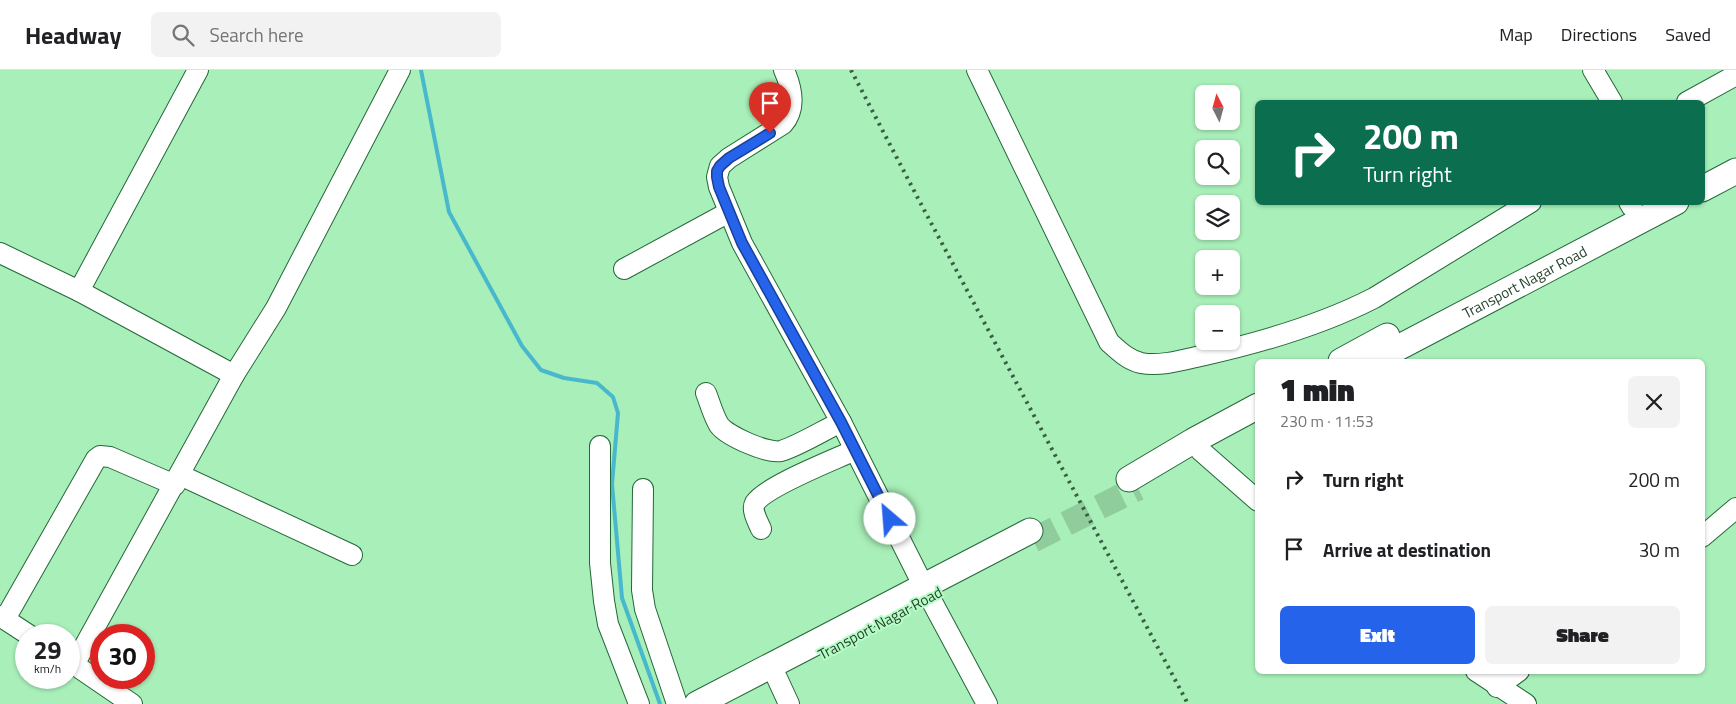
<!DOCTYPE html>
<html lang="en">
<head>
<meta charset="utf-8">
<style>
	:root { --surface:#fff; --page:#f2f2f2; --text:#202124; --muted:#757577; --line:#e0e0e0; --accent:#2563eb }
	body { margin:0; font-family:"Titillium Web",sans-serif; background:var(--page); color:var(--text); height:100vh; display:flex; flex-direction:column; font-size:19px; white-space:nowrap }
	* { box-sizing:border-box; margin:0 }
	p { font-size:16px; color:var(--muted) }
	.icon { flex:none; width:28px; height:28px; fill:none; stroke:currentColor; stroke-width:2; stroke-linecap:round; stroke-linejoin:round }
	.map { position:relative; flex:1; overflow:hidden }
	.drawer { position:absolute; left:1255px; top:289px; width:450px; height:315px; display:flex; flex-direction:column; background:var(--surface); border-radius:8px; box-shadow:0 1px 4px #0004 }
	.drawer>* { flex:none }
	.top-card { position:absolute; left:1255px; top:30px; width:450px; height:105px; border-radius:8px; box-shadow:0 1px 4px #0004; background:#0b6e4f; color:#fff; overflow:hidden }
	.needle { width:32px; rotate:354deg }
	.controls { position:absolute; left:1195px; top:15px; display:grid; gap:10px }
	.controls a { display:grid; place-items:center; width:45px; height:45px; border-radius:8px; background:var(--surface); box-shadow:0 1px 4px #0004; font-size:25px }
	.speed { position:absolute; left:15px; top:554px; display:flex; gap:10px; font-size:25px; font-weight:700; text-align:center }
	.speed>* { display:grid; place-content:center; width:65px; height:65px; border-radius:50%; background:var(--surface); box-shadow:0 1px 4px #0004; line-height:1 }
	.speed small { font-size:12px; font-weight:400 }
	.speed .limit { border:8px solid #d22; background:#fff; color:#111 }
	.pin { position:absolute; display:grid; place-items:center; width:42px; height:42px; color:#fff; margin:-51px -21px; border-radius:50% 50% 50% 0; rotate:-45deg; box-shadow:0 0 5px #0007 }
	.pin .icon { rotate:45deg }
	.me { position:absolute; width:55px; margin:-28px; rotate:333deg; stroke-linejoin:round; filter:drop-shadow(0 0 4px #0008) }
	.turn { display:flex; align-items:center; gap:18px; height:105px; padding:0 25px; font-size:22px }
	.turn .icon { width:65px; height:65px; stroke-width:2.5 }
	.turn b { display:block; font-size:35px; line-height:42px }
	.round { display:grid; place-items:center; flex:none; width:52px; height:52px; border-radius:8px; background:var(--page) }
	.overview { display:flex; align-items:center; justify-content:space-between; height:85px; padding:0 25px }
	h1 { font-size:30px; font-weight:800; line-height:38px }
	.cta { display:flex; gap:10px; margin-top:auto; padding:10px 25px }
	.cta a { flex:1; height:58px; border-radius:8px; background:var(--accent); color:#fff; font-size:20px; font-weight:800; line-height:58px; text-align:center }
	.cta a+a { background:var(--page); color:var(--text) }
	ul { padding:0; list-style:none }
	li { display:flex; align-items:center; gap:15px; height:70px; padding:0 25px }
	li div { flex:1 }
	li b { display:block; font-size:19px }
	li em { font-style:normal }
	header { display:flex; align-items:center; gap:30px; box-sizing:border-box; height:70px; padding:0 25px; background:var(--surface); border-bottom:1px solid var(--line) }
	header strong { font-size:24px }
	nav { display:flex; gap:28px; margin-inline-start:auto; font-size:18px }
	.search { width:350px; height:45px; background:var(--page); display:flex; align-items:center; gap:12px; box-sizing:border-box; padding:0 18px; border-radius:8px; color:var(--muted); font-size:19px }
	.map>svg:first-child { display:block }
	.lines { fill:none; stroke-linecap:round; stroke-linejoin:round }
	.stream { stroke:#48b9cd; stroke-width:4 }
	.major-tunnel { stroke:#8fcd9d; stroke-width:25; stroke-dasharray:25 12; stroke-linecap:butt }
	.minor-casing { stroke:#246839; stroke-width:22 }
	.major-casing { stroke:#246839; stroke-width:27 }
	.minor { stroke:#fff; stroke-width:20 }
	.major { stroke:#fff; stroke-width:25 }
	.rail { stroke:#3b5e43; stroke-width:4; stroke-dasharray:2.5 5; stroke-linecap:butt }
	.route-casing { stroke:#184099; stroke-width:12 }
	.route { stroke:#2563eb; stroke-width:9 }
	.labels { text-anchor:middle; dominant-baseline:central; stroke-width:4; stroke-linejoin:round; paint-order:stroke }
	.street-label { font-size:15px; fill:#26432d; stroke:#b6fcc6 }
</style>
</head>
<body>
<header>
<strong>Headway</strong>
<div class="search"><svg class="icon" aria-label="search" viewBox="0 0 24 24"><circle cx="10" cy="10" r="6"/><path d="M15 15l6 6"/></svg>Search here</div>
<nav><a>Map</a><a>Directions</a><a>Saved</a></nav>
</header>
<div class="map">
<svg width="1736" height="634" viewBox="0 0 1736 634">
	<rect width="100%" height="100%" fill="#a9efb9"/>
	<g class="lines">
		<path class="stream" d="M421 0 449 142 522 276 541 300 564 308 597 313 613 327 618 343 612 414 622 528 660 634"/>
		<path class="major-tunnel" d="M1033 470 1138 418"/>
		<defs>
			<g id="minor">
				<path d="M784 0C792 18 797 38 783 54L729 88 720 96 717 107 719 117 742 173 841 352 924 517"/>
				<path d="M977 0 1109 272C1119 281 1128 290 1141 293 1161 297 1186 289 1205 285 1263 272 1321 255 1374 228L1531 132"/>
				<path d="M1593 0 1612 32"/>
				<path d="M1687 32 1736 5"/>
				<path d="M1629 132 1632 137"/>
				<path d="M0 183 79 221 234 305"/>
				<path d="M624 199 729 142"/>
				<path d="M79 221 198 0"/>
				<path d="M706 323C710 333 713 345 719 355 727 366 768 384 781 381 798 376 824 360 841 352"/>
				<path d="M1193 371 1201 381 1258 431"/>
				<path d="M600 376V493L604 531 608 554 639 634"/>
				<path d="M180 405 352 485"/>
				<path d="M643 419 642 520 645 539 677 634"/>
				<path d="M761 459C758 452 751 440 755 433 766 416 834 390 855 380"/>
				<path d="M1702 467 1736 438"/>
				<path d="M930 528 987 634"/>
				<path d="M0 546 29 565"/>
				<path d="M5 549 96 389 100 386 110 387 175 415"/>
				<path d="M69 591 132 634"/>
				<path d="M74 595 234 305 276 238 400 0"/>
				<path d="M1476 601 1526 634"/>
				<path d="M777 608 789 634"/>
				<path d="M1497 617 1519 601"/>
			</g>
			<g id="major">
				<path d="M1702 119 1736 101"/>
				<path d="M1341 291 1387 266"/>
				<path id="s1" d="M1373 291 1676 132"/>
				<path d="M1129 409 1193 371 1258 336"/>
				<path d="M697 634 1030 461"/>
			</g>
		</defs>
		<use href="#minor" class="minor-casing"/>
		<use href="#major" class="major-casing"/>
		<use href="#minor" class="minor"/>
		<use href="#major" class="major"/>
		<path class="rail" d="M851 0 922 136 1188 634"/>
	</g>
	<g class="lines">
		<defs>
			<path id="route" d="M770 63 729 88 720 96 717 101V107L719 117 742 173 841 352 890 449"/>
		</defs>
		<use href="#route" class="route-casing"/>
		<use href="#route" class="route"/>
	</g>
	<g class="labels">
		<g class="street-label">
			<text stroke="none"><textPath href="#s1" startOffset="171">Transport Nagar Road</textPath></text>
			<text transform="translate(880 553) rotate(-28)">Transport Nagar Road</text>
		</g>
	</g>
</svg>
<div class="controls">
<a><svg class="needle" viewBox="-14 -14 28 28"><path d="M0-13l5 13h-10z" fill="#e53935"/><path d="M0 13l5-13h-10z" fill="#757577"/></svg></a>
<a><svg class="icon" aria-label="search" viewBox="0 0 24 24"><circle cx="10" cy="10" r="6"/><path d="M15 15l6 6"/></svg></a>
<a><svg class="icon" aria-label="layers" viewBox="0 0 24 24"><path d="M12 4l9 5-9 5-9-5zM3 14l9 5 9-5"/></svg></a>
<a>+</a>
<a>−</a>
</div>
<div class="speed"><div>29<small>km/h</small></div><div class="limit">30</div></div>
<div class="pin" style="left:770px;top:63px;background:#d93025"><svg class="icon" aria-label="arrive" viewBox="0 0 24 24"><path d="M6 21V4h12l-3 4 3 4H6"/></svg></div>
<svg class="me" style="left:890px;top:449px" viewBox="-20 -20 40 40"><circle r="19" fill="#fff"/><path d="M0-13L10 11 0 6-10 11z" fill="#2563eb"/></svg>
<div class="top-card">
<div class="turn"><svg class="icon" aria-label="right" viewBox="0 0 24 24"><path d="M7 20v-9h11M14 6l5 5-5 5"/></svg><div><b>200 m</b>Turn right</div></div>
</div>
<section class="drawer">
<div class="overview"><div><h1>1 min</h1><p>230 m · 11:53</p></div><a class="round"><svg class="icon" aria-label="close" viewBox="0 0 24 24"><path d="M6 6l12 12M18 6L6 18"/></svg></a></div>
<ul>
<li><svg class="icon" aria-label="right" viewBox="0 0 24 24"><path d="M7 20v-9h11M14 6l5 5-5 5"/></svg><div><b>Turn right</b></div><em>200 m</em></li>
<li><svg class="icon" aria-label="arrive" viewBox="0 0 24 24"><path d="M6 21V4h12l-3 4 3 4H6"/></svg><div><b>Arrive at destination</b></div><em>30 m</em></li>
</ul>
<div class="cta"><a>Exit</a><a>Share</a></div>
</section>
</div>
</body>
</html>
